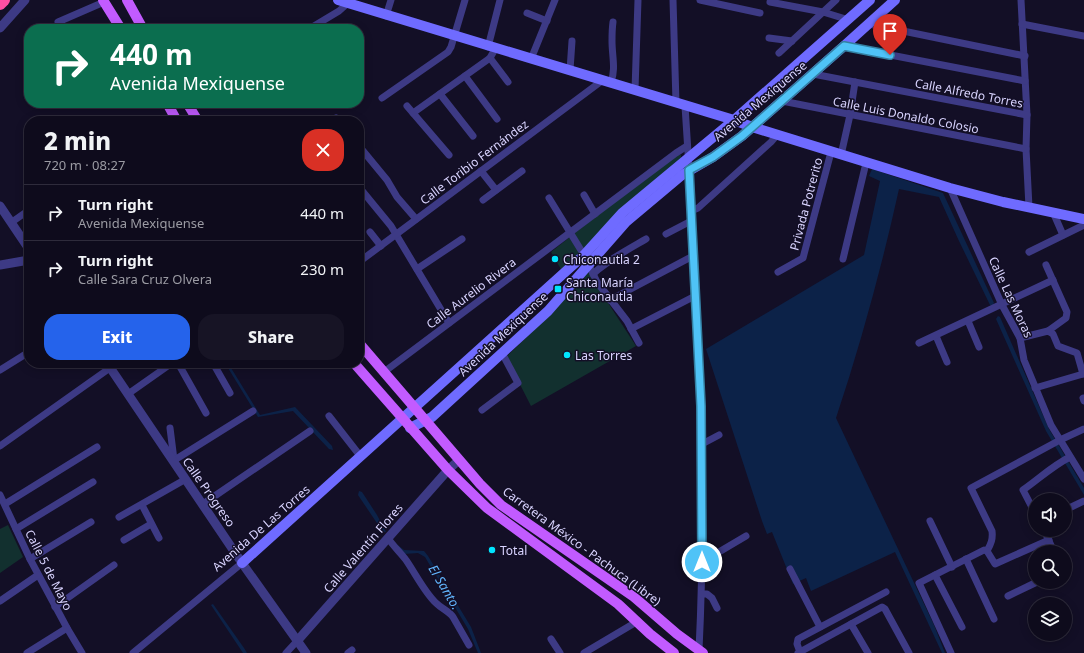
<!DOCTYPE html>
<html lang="en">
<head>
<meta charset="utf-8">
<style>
	:root { --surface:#0e0b1c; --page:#171425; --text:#f1f3f6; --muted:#9b9ba3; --line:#2e2b3b; --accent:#2563eb }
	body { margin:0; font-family:"Noto Sans",sans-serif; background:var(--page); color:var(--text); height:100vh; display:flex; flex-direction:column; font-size:15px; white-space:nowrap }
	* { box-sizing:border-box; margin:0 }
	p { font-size:13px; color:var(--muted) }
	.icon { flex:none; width:22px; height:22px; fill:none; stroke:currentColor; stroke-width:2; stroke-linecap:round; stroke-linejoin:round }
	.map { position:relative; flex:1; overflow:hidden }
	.drawer { position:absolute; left:24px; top:116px; width:340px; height:252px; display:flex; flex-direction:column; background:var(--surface); border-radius:16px; box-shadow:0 2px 10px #0003,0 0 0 1px var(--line) }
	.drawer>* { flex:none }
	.hud { position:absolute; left:24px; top:24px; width:340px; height:84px; border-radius:16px; box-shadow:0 2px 10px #0003,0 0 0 1px var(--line); background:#0b6e4f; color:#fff; overflow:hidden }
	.buttons { position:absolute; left:1028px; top:493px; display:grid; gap:8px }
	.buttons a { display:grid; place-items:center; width:44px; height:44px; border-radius:50%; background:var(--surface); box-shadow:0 2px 10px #0003,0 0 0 1px var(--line); font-size:20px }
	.pin { position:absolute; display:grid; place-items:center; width:34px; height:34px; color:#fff; margin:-41px -17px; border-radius:50% 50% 50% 0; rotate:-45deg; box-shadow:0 0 4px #0007 }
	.pin .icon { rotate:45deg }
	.me { position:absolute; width:44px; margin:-22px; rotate:0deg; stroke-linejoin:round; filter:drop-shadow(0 0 3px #0008) }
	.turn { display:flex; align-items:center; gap:14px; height:84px; padding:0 20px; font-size:18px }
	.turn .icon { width:52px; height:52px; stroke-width:2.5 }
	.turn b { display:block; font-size:28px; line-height:34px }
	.round { display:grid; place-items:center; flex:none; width:42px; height:42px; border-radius:16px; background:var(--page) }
	.overview { display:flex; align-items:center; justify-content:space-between; height:68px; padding:0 20px }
	h1 { font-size:24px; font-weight:800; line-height:30px }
	.cta { display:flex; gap:8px; margin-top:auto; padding:8px 20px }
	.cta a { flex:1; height:46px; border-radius:16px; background:var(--accent); color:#fff; font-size:16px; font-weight:800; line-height:46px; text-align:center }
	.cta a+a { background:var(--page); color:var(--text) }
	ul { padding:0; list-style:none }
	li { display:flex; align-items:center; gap:12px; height:56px; padding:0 20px; border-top:1px solid var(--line) }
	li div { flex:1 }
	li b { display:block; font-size:15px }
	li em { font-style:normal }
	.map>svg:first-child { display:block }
	.green { fill:#12302f }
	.water { fill:#0c2248 }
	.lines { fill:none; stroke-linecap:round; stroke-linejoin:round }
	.minor { stroke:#3d3a85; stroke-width:7 }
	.tertiary { stroke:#3d3a85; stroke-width:9 }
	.secondary { stroke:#6f6bff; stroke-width:10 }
	.primary { stroke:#c25bff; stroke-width:10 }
	.motorway { stroke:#ff4fa3; stroke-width:12 }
	.route-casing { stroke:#337fa1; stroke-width:10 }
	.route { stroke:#4fc3f7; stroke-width:7 }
	.poi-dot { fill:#00e5ff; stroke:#130f26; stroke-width:1.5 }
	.labels { text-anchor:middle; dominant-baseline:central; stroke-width:3; stroke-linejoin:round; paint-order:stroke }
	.street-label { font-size:12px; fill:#d9d4ff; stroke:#130f26 }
	.poi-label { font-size:12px; fill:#d9d4ff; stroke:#130f26; text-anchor:start }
	.water-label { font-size:13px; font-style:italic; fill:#62b6ff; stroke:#130f26 }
</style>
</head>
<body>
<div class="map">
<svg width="1084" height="653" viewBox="0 0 1084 653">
	<rect width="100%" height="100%" fill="#130f26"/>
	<g class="green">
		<path d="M679 154 681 155V158L562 271 551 252 637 184Z"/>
		<path d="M588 272 636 346 531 406 506 357 550 315Z"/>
		<path d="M8 525 23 557 0 573V529Z"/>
	</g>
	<g class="water">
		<path d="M872 169 943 193 994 303 993 305H990L959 241 939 197 899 189C882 266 861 343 836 418L934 625 945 653H942L895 552 811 591 806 578 793 584 772 532 767 534 762 521 706 349 864 255 880 181 869 176Z"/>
		<path d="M998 316 1000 317 1049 429 1084 488V495L1046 431 996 319Z"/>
		<path d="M225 363H228L260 415 295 407 332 446 333 450 329 449 293 411 258 417Z"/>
		<path d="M359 491 362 492 377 515 386 532H383L358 495Z"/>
		<path d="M394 542 404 550 424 551 428 556 471 627 481 653H478L468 629 425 557 418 553 404 554Z"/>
		<path d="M213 604 244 648 247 653H243L211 605Z"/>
	</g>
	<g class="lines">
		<g class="minor">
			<path d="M673 0 676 103"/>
			<path d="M700 0 760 13"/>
			<path d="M1021 0 1027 115 1026 149 1029 207"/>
			<path d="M770 2 823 12 849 20"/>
			<path d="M527 13 547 21"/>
			<path d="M386 16 391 0"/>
			<path d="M58 22 104 2"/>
			<path d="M869 24 1025 56"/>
			<path d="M1022 24 1084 36"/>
			<path d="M309 29 339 11 348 3"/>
			<path d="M769 38 792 41"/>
			<path d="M844 46 1025 81"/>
			<path d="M488 47 500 0"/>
			<path d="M779 53 836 0"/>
			<path d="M490 58 508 82"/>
			<path d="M531 59 555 0"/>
			<path d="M570 70 572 41"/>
			<path d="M813 74 1027 115"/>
			<path d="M465 76 497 119"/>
			<path d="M611 82C616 69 612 56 612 41 612 35 612 29 613 22"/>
			<path d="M635 90 638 0"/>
			<path d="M440 94 473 136"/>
			<path d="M382 98 448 52 451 47 465 0"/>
			<path d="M782 101 1026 149"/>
			<path d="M407 106 449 155"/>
			<path d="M685 106C697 287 708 469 699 650"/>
			<path d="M413 113 490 58 495 49"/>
			<path d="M336 118 338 121"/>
			<path d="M359 146 387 180 397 197 416 219"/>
			<path d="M841 155 850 115 855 82"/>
			<path d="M481 171 496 190"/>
			<path d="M359 187 391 226 449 323"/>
			<path d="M950 188 1002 305 1020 338 1024 360 1051 425 1084 479"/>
			<path d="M584 195 595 214"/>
			<path d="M549 198 584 255 597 282 627 321 639 343"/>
			<path d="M483 200 522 171"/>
			<path d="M691 211 698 208 771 142 777 135"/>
			<path d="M1053 212 1063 235"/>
			<path d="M12 222 29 210"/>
			<path d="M370 232 381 246"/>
			<path d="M666 234 691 221"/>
			<path d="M1029 252 1084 225"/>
			<path d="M843 259 866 163"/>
			<path d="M359 262 603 80"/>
			<path d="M1046 265 1067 312 1066 318 1048 331"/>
			<path d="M417 269 462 239"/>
			<path d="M778 272 803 258 831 152"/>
			<path d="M593 274C608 260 627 250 646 239"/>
			<path d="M610 300 693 256"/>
			<path d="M968 321 979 347"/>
			<path d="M631 329 695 296"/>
			<path d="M936 336 947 362"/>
			<path d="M1020 338 1048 331 1053 334 1058 346 1077 353 1083 374"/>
			<path d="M919 343 1053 280"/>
			<path d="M178 363 206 413"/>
			<path d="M213 363 230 393"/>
			<path d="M0 370 29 352"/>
			<path d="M384 372 676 153 687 146"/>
			<path d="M1035 388 1083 374"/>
			<path d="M128 394 172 363"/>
			<path d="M1083 398 1084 401"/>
			<path d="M482 410 518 383 502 353"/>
			<path d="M329 416 361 457"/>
			<path d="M170 428 174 460"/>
			<path d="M702 444 719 435"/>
			<path d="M0 446 117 363"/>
			<path d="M173 461 253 411"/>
			<path d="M0 495 30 559 67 628 82 653"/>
			<path d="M5 504 97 447"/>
			<path d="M203 504 310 431"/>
			<path d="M142 505 159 538"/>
			<path d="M1065 510 1084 501"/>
			<path d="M1035 513 1023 490C1039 479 1052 466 1070 457"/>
			<path d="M119 517 186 479"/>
			<path d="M930 521 952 567"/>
			<path d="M16 529 93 482"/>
			<path d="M1044 530 1054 552"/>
			<path d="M388 538C393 546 400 552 406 560 415 573 425 593 436 603 442 609 449 611 453 617L469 645"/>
			<path d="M124 540 151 524"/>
			<path d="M987 551C991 544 993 539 992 531L971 488 1060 440 1084 429"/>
			<path d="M987 551 995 564 1049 540"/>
			<path d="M30 559 91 522"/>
			<path d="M966 559 994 619"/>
			<path d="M702 562 746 536"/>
			<path d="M790 569 820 627"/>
			<path d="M935 575 962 627"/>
			<path d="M702 594H707L712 598 717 608"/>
			<path d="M1008 596 1037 582"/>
			<path d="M0 601 38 575"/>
			<path d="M55 607 114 565"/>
			<path d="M851 624 868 653"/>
			<path d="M551 639 560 653"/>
			<path d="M800 652 797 644 798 639 886 592"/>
			<path d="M27 653 67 628"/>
			<path d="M133 653 242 563"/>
			<path d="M286 653 298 640"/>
			<path d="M348 653 352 650"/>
			<path d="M584 653 638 621"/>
			<path d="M798 653 882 607 885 609 909 653"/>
			<path d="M951 653 919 583 984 550 987 551"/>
		</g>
		<g class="tertiary">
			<path d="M0 28 25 0"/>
			<path d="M0 206 29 249"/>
			<path d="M0 265 29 260"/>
			<path d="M107 363 242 563 306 653"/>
			<path d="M298 640 448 470 459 460"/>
		</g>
		<g class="secondary">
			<path d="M338 0 734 120 752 127 950 188 1003 202 1084 219"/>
			<path d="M410 428 432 417 548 311 626 222 682 175 713 157 742 136 844 46 895 0"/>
			<path d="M242 563 584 255 622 213 734 120 870 0"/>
		</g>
		<g class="primary">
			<path d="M103 0 121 29"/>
			<path d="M127 0 143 29"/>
			<path d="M167 103 177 121"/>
			<path d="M187 103 198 121"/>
			<path d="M359 343 480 484 501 505 634 597 677 634 703 653"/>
			<path d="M354 363 448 470 487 508 618 604 650 634 674 653"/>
		</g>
		<path class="motorway" d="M0 4 4 0"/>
	</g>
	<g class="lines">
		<defs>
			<path id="route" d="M702 562 701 406 689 170 713 157 742 136 844 46 890 55"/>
		</defs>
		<use href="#route" class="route-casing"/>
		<use href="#route" class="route"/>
	</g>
	<g class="poi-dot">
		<circle cx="555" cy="259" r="4"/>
		<rect x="554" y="285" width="8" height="8" rx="2"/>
		<circle cx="567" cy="355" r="4"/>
		<circle cx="492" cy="550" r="4"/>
	</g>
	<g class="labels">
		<g class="street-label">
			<text transform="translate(969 93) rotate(11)">Calle Alfredo Torres</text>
			<text transform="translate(760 101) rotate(-40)">Avenida Mexiquense</text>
			<text transform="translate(906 115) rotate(11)">Calle Luis Donaldo Colosio</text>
			<text transform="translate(474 162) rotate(-37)">Calle Toribio Fernández</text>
			<text transform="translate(806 204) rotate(-75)">Privada Potrerito</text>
			<text transform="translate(471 293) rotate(-37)">Calle Aurelio Rivera</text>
			<text transform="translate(1011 297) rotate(65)">Calle Las Moras</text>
			<text transform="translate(503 334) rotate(-43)">Avenida Mexiquense</text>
			<text transform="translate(209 492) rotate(55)">Calle Progreso</text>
			<text transform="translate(261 528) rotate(-41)">Avenida De Las Torres</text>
			<text transform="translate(582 546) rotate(36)">Carretera México - Pachuca (Libre)</text>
			<text transform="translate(363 548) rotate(-49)">Calle Valentín Flores</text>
			<text transform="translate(49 570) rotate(63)">Calle 5 de Mayo</text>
		</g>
		<g class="poi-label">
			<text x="563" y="259">Chiconautla 2</text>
			<text x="566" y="282">Santa María<tspan x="566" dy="14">Chiconautla</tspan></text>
			<text x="575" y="355">Las Torres</text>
			<text x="500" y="550">Total</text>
		</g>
		<g class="water-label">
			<text transform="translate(445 587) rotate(59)">El Santo.</text>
		</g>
	</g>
</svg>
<div class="buttons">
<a><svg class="icon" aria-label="sound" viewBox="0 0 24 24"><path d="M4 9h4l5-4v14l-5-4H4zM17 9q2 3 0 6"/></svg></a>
<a><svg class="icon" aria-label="search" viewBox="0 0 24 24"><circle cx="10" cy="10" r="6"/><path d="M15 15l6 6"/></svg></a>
<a><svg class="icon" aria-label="layers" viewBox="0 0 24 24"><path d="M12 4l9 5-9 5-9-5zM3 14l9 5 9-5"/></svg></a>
</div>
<div class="pin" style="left:890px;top:55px;background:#d93025"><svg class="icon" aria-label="arrive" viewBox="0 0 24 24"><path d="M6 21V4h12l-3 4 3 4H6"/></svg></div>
<svg class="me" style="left:702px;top:562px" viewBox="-20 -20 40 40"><circle r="17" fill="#4fc3f7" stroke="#fff" stroke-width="3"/><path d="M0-11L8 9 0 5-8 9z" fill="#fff"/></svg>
<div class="hud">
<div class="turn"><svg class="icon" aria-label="right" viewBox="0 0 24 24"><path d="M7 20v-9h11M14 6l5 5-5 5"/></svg><div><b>440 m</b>Avenida Mexiquense</div></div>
</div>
<section class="drawer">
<div class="overview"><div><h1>2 min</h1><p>720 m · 08:27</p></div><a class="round" style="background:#d93025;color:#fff"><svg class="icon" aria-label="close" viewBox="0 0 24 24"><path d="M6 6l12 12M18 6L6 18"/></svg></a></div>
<ul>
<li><svg class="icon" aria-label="right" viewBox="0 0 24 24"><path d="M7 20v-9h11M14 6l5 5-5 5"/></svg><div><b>Turn right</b><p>Avenida Mexiquense</p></div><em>440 m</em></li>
<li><svg class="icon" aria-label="right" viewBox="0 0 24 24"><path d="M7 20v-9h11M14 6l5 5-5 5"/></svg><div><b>Turn right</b><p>Calle Sara Cruz Olvera</p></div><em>230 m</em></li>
</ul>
<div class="cta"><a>Exit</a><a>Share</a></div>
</section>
</div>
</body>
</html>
